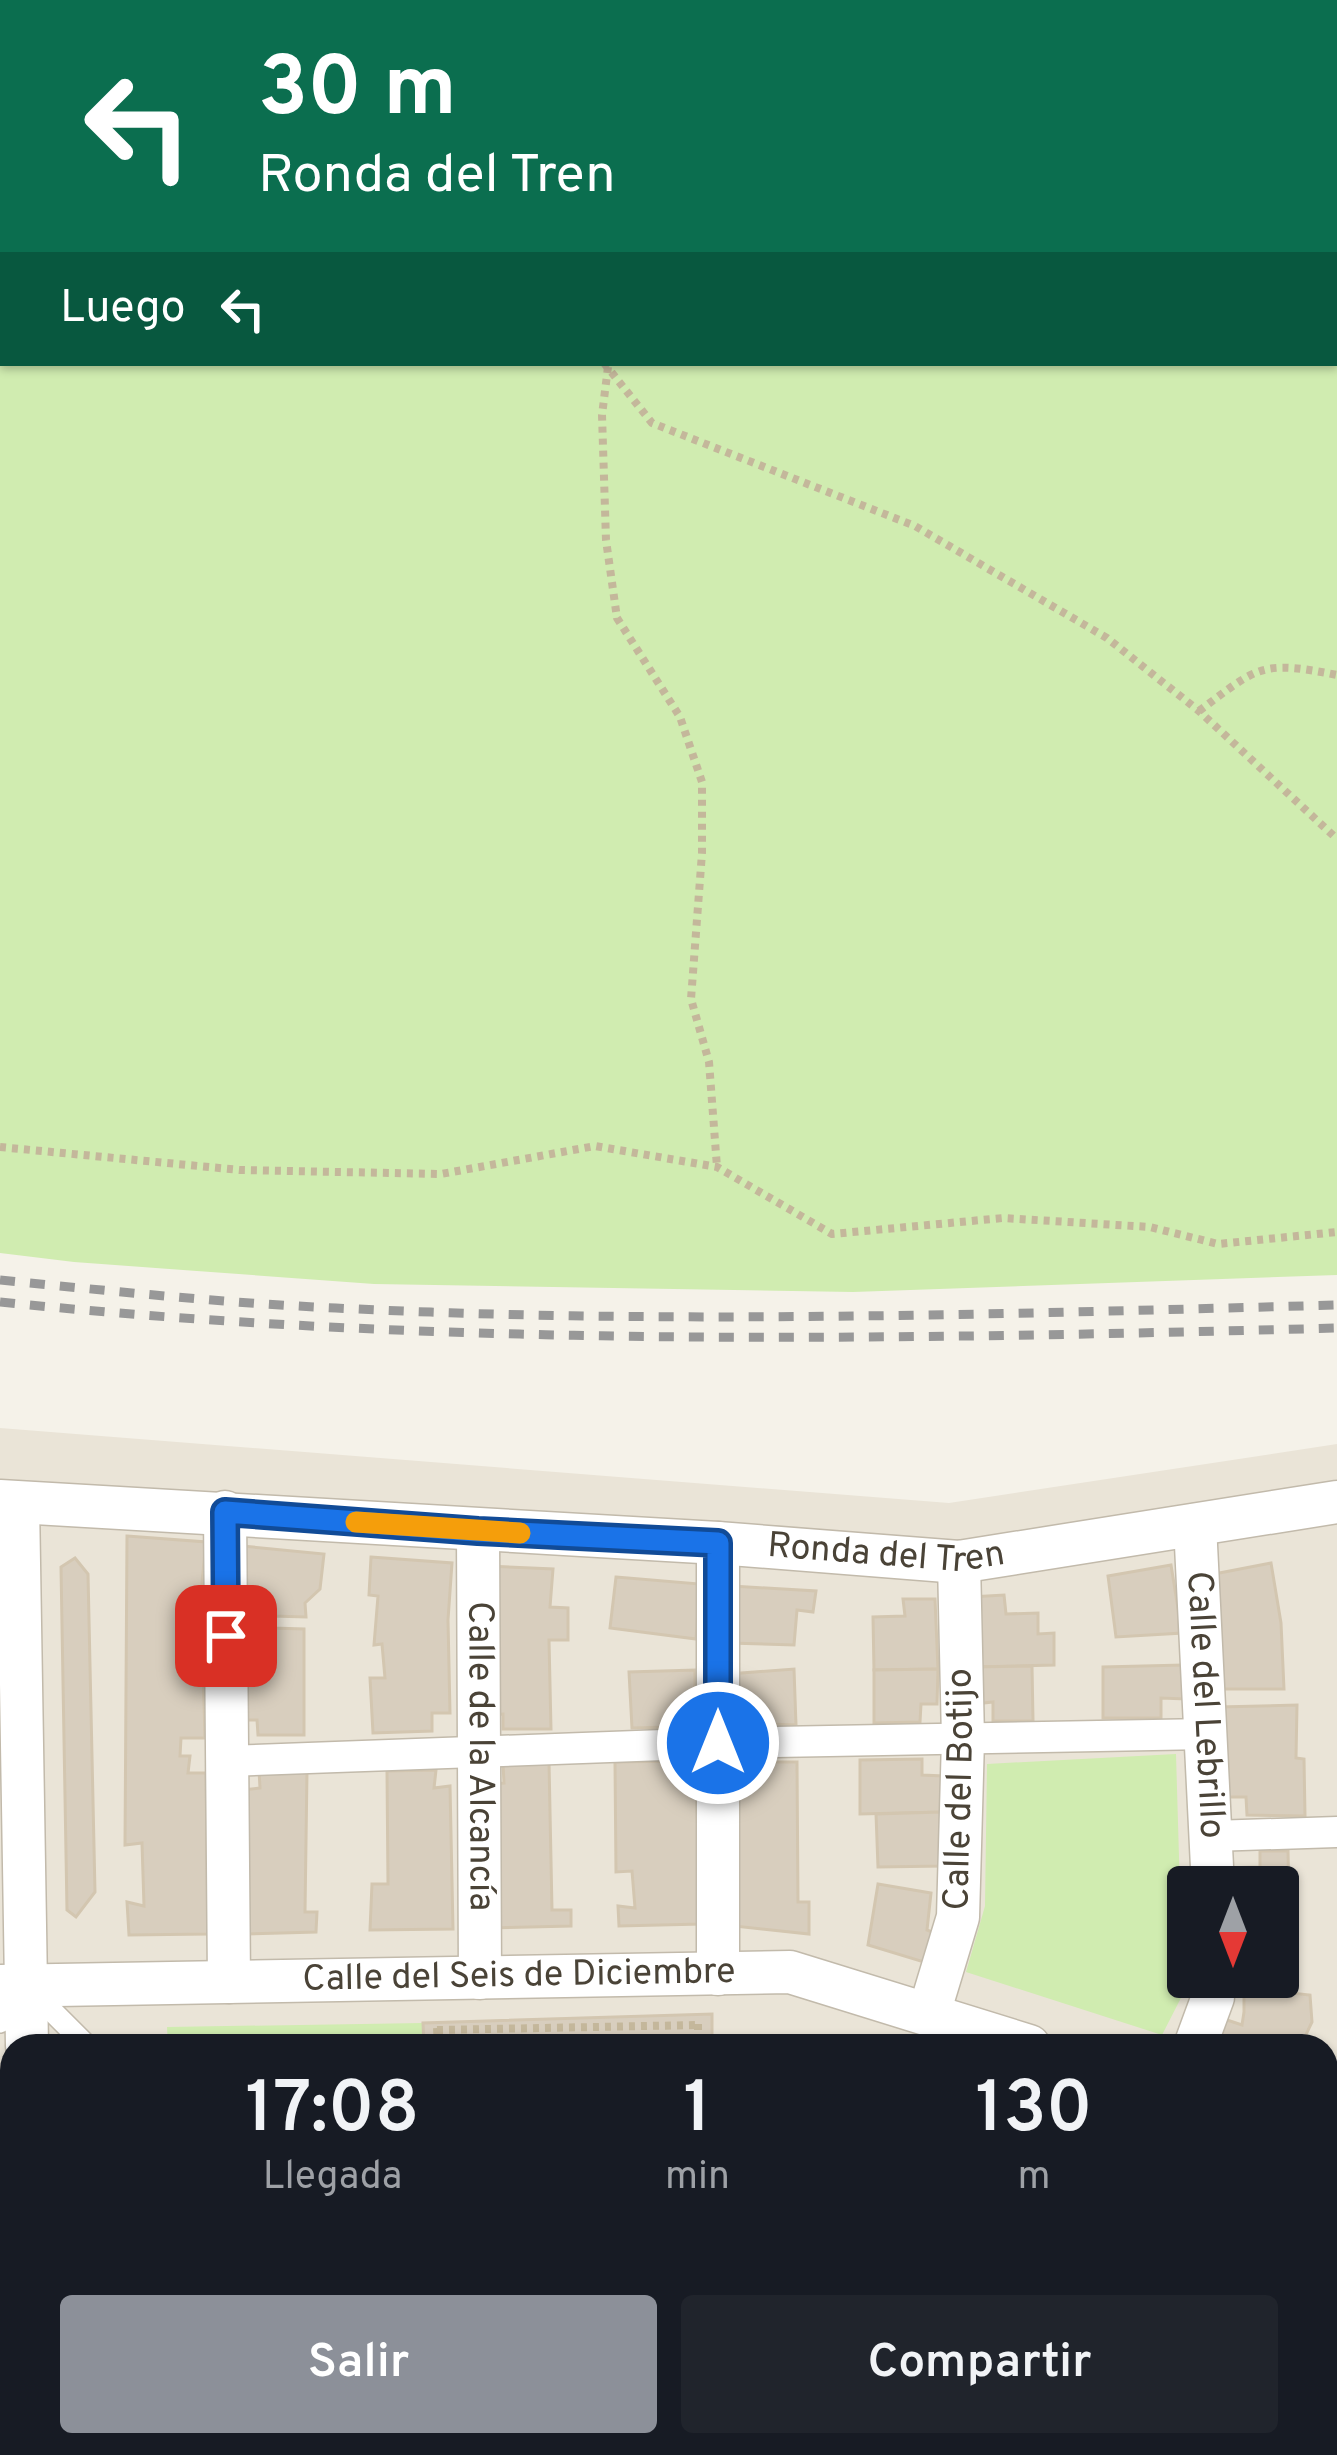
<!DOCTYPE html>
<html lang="es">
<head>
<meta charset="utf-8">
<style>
	:root { --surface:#171b24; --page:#20242c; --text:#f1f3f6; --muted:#9ea1a6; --accent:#8c9099 }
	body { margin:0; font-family:Overpass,sans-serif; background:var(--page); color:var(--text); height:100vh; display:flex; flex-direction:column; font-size:45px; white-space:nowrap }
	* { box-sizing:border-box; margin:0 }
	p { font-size:39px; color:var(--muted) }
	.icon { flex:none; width:66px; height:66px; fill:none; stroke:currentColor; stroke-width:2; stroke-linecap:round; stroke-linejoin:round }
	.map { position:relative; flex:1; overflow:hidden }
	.panel { position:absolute; left:0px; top:2034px; width:1338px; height:423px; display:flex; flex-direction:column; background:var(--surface); border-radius:36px 36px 0 0; box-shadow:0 3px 9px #0004 }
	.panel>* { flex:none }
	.guide { position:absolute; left:0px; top:0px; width:1338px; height:366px; box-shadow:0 3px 9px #0004; background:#0b6e4f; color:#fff; overflow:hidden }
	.needle { width:78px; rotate:180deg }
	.tools { position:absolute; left:1167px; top:1866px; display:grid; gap:24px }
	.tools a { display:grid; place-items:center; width:132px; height:132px; border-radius:12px; background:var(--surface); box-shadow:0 3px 9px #0004; font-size:60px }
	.pin { position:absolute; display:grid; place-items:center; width:102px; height:102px; color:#fff; margin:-51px; border-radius:24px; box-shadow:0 6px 18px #0006 }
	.me { position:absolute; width:132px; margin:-66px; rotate:0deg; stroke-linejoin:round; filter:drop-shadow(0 0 9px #0008) }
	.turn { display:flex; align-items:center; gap:42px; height:252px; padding:0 60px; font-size:54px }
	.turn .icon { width:156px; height:156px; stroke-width:2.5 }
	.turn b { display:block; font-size:84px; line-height:102px }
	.then { display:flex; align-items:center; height:114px; padding:0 60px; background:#0003; gap:24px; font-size:45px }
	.eta { display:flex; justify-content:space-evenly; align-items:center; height:204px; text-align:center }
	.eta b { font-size:72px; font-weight:600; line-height:84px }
	.action { display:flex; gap:24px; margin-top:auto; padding:24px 60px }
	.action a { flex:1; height:138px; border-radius:12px; background:var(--accent); color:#fff; font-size:48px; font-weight:600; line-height:138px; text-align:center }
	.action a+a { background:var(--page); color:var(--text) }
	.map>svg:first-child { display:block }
	.residential { fill:#eae4d7; fill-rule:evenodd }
	.green { fill:#d0ecb0; fill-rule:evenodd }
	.building { fill:#d8cebe; stroke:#d3c6b0; stroke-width:3 }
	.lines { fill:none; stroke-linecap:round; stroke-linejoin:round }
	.service-casing { stroke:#c2baab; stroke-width:24 }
	.pedestrian-casing { stroke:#c2baab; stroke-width:33 }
	.minor-casing { stroke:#c2baab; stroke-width:45 }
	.path { stroke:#c4b79b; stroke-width:8; stroke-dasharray:6 6; stroke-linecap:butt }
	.service { stroke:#fff; stroke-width:21 }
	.pedestrian { stroke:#fff; stroke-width:30 }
	.minor { stroke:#fff; stroke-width:42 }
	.rail { stroke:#989898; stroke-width:9; stroke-dasharray:15 15; stroke-linecap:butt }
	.route-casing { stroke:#114b97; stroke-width:30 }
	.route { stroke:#1a73e8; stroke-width:21 }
	.slow { stroke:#f59e0b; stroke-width:21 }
	.labels { text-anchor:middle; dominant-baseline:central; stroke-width:9; stroke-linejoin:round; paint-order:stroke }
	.street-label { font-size:36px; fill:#4a4337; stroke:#fff }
</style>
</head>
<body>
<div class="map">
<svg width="1337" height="2455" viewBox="0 0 1337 2455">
	<rect width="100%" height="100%" fill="#f5f2e9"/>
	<path class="residential" d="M0 1428 949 1503 1337 1444V2455H0ZM1188 1887H1278V1977H1188ZM12 2046H1326V2445H12Z"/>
	<g class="green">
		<path d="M0 0H1337V1275L853 1292 374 1284 74 1262 0 1253ZM1335 3V363H3V3Z"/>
		<path d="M1176 1754 1183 1994 1162 2035 966 1972 985 1906 987 1764Z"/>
		<path d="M423 2023 424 2046H168L167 2027Z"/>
		<path d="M1326 2188 1337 2192V2455L1304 2445H1326Z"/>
		<path d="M985 2445H1042L1090 2455H985Z"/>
	</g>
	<g class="building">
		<path d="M127 1536 206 1542 201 1593 205 1738H181L180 1756H190L188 1773H206L208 1934 129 1935 127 1902 144 1906 142 1843 125 1845Z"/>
		<path d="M242 1546 324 1554 320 1589 305 1603 306 1617 271 1616 272 1628 304 1629V1735H258L257 1720H239Z"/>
		<path d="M371 1557 452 1563 448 1620 450 1713H432V1731L373 1733 370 1678H385L382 1644 374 1645 378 1596 369 1595Z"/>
		<path d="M75 1558 88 1574 95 1892 76 1917 67 1910 61 1567Z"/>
		<path d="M1271 1563 1281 1623 1284 1689H1220L1209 1575Z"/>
		<path d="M1171 1565 1182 1633 1116 1637 1108 1576Z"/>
		<path d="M487 1566 553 1569 550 1607 568 1608V1640H549L551 1729H503V1714L485 1715Z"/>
		<path d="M616 1577 700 1584 696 1639 610 1628Z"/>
		<path d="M732 1586 816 1591 813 1612 797 1610 794 1645 729 1643Z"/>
		<path d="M1004 1595 1006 1614 1038 1613V1634L1054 1633V1665L972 1667 971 1597Z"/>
		<path d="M903 1599H935L938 1669 874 1670 873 1617 905 1616Z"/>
		<path d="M1183 1665 1185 1699 1161 1698V1718H1103V1667Z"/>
		<path d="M1032 1666 1033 1721H993V1702L974 1704 972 1667Z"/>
		<path d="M794 1669 796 1725 767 1724 768 1709 730 1711 729 1674Z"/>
		<path d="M938 1669 937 1704H921L920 1722 874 1723V1670Z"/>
		<path d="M695 1670V1710L672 1711V1727L632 1728 629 1672Z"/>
		<path d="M1297 1705 1296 1758 1304 1759 1305 1816 1247 1815 1246 1797H1221L1219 1707Z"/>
		<path d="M922 1759V1775L943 1776 942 1812 860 1814V1760Z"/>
		<path d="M681 1761V1779L696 1778 701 1924 619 1926 618 1906 635 1908 632 1871 616 1872 615 1762Z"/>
		<path d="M549 1762 552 1910H571V1926L488 1928 484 1784 504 1783 503 1764Z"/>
		<path d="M756 1762H797L798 1902H809V1934L734 1926 731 1779H757Z"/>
		<path d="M259 1770 307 1771 305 1912H317L316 1932 245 1934 242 1790 260 1788Z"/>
		<path d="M436 1770 434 1788 450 1786 453 1929 370 1930 372 1884H388L387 1771Z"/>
		<path d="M942 1812 943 1866 878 1867 876 1814Z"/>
		<path d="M1260 1851H1288L1291 1993 1310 1995 1312 2022 1302 2043 1283 2037 1281 2046H1216L1224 2019 1242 2025 1244 2012V1993L1225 1994V1977H1278V1887H1223V1868L1260 1867Z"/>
		<path d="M878 1884 931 1893 927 1930 937 1934 927 1963 868 1945Z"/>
		<path d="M712 2014V2046H424L423 2023Z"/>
		<rect x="341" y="2445" width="95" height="10"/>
		<path d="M470 2445H551L552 2455H470Z"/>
		<path d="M599 2445H682V2455H600Z"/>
		<rect x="716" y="2445" width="82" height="10"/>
		<rect x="845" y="2445" width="83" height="10"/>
		<rect x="155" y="2447" width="64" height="8"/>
	</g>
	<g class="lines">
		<defs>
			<g id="service">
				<path d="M0 2022 27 1986 87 2046"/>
				<path d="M0 2360 12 2373"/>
			</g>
			<g id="pedestrian">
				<path d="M227 1761 718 1743 1208 1734"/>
				<path d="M1212 1836 1337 1832"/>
				<path d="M238 2445 239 2455"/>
				<path d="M446 2445V2455"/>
				<path d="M704 2455V2445"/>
				<path d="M962 2455V2445"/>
			</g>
			<g id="minor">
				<path id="s1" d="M0 1501 718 1543 959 1562 1337 1502"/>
				<path d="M18 1503 27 2046"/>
				<path d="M225 1512 229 1982"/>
				<path id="s2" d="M1195 1525 1213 1887"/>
				<path id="s3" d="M478 1531 480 1978"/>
				<path d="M718 1974V1543"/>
				<path id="s4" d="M0 1986 790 1972 1029 2046"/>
				<path id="s5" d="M929 2013 958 1917 963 1739 959 1562"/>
				<path d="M1195 2046 1213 1997V1977"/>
				<path d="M1326 2143 1337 2147"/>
				<path d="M0 2397H12"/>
				<path d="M33 2445V2455"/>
				<path d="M1167 2445 1199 2455"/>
			</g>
		</defs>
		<use href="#service" class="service-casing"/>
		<use href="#pedestrian" class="pedestrian-casing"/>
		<use href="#minor" class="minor-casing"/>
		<g class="path">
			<path d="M652 3V0"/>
			<path d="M0 282H3"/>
			<path d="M604 363 652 423 915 526 1107 638 1199 711 1337 839"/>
			<path d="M608 367 602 415 606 540 617 618 680 717 702 782V853L691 999 709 1062 717 1167"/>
			<path d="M1199 711C1259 666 1261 660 1337 675"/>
			<path d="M0 1147 240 1170 441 1174 595 1146 717 1167 832 1234 1003 1218 1150 1227 1218 1244 1337 1232"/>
			<path d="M698 2024V2046"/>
			<path d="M437 2028 438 2046"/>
			<path d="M437 2030 698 2025"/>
		</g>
		<use href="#service" class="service"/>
		<use href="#pedestrian" class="pedestrian"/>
		<use href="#minor" class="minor"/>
		<g class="rail">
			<path d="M0 1280C112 1291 223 1303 336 1308 669 1325 1003 1314 1337 1305"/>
			<path d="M0 1302C445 1348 890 1340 1337 1328"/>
		</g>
	</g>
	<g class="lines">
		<defs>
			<path id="route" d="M226 1636 225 1512 478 1531 718 1543V1743"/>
		</defs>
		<use href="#route" class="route-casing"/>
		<use href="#route" class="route"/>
		<path class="slow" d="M356 1522 520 1533"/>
	</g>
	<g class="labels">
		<g class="street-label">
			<text stroke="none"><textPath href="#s1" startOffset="888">Ronda del Tren</textPath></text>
			<text stroke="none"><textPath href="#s2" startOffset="180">Calle del Lebrillo</textPath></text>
			<text stroke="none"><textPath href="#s3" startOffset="225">Calle de la Alcancía</textPath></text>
			<text stroke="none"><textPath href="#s5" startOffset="228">Calle del Botijo</textPath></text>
			<text stroke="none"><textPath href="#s4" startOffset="519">Calle del Seis de Diciembre</textPath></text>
		</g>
	</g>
</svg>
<div class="tools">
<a><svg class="needle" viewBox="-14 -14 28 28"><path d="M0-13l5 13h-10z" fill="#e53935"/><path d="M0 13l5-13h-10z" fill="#9ea1a6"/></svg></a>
</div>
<div class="pin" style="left:226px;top:1636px;background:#d93025"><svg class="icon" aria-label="arrive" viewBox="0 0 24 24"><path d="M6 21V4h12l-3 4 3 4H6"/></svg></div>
<svg class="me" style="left:718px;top:1743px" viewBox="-20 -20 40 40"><circle r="17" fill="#1a73e8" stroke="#fff" stroke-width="3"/><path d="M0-11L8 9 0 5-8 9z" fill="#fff"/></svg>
<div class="guide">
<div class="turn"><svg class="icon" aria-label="left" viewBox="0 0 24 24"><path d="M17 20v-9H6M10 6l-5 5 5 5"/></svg><div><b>30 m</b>Ronda del Tren</div></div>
<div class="then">Luego<svg class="icon" aria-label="left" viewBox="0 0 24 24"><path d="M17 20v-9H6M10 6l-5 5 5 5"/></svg></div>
</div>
<section class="panel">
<div class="eta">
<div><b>17:08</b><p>Llegada</p></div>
<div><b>1</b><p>min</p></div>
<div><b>130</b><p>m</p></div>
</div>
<div class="action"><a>Salir</a><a>Compartir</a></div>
</section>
</div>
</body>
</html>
